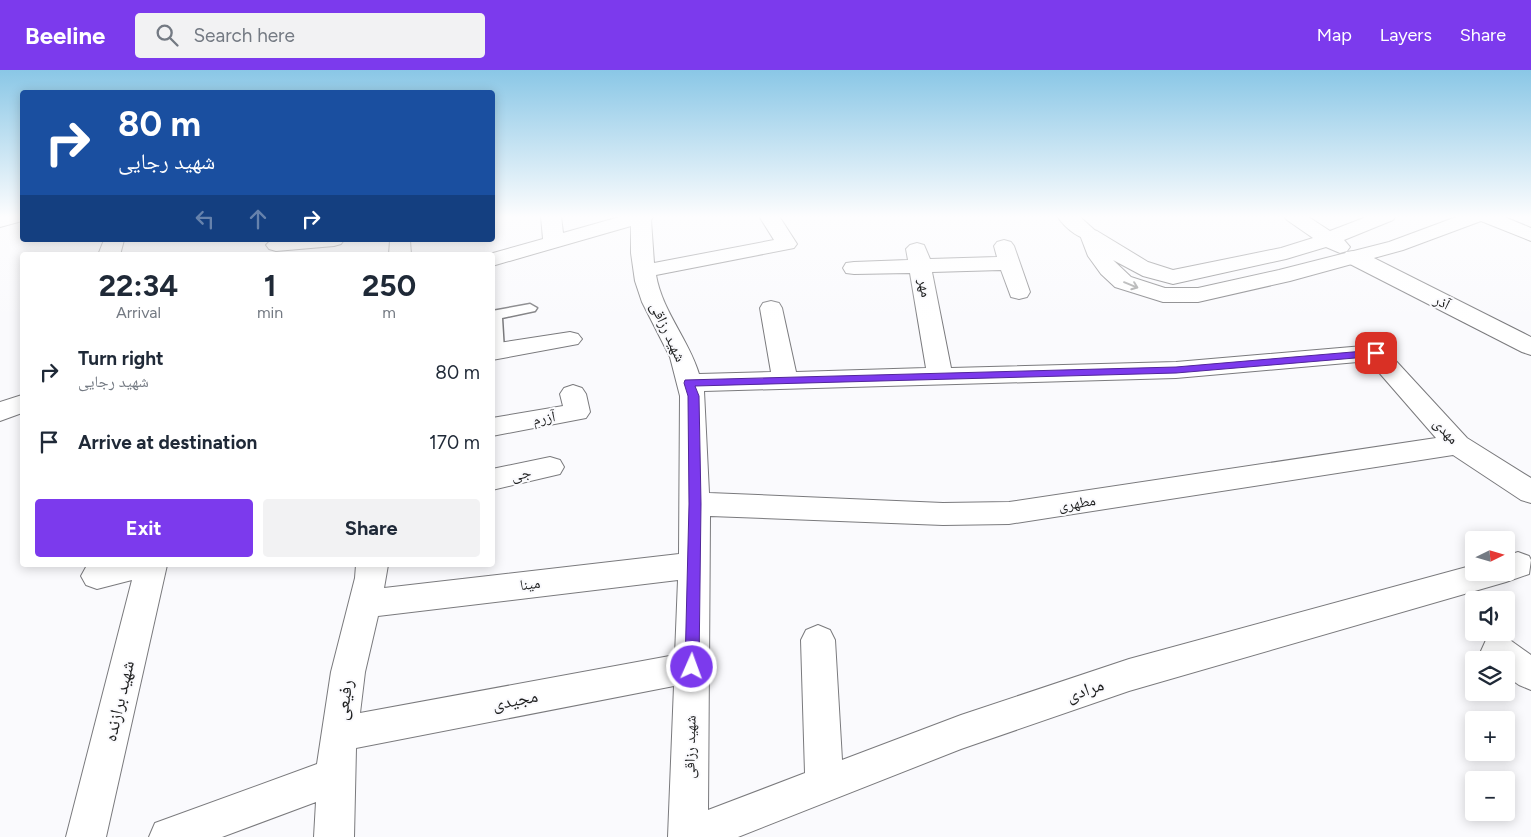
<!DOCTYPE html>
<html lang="en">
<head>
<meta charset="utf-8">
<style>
	:root { --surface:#fff; --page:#f2f2f3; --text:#1f2937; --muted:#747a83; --accent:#7c3aed }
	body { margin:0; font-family:Figtree,"Noto Naskh Arabic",sans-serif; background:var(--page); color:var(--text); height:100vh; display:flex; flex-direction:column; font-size:19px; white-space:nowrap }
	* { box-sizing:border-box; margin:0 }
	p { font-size:16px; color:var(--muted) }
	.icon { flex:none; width:28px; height:28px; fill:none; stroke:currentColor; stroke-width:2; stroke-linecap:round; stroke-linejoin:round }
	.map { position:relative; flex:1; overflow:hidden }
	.drawer { position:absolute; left:20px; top:182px; width:475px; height:315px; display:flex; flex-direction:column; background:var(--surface); border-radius:5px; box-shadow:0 2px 12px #0003 }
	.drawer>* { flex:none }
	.banner { position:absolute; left:20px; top:20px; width:475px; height:152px; border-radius:5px; box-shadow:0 2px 12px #0003; background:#1a4fa0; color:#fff; overflow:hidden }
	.needle { width:32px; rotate:85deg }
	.tools { position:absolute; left:1465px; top:461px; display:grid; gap:10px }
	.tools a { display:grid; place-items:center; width:50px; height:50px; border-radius:5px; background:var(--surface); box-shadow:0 2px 12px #0003; font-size:25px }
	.pin { position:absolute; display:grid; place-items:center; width:42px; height:42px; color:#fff; margin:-21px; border-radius:10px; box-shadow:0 2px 8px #0006 }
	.me { position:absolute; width:55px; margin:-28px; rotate:2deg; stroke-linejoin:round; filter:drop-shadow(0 0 4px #0008) }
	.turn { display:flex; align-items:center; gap:18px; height:105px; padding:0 15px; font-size:22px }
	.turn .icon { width:65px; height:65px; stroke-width:2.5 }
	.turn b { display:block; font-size:35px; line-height:42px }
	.lanes { display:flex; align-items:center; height:48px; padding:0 15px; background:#0003; justify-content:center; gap:25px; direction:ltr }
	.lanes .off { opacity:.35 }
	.eta { display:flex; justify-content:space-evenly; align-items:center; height:85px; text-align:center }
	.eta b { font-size:30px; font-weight:700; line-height:35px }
	.button { display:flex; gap:10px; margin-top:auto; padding:10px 15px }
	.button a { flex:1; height:58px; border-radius:5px; background:var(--accent); color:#fff; font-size:20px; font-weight:700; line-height:58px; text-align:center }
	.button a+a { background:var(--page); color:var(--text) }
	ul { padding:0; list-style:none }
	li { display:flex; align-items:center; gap:15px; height:70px; padding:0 15px }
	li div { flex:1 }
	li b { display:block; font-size:19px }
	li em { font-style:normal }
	header { display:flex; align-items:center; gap:30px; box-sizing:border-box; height:70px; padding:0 25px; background:var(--accent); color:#fff }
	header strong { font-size:24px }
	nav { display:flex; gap:28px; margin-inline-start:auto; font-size:18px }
	.search { width:350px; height:45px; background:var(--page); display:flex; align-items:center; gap:12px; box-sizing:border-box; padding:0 18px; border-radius:5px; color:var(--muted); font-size:19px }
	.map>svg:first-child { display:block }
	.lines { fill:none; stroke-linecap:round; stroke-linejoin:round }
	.lane-casing { stroke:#7a7a7d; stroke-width:3 }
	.street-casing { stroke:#7a7a7d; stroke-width:2 }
	.secondary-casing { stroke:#7a7a7d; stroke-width:2 }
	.lane { fill:#fff; fill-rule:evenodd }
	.street { fill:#fff; fill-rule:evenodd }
	.secondary { fill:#fff; fill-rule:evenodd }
	.oneway { stroke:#9a9b9b }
	.route { fill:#7c3aed; stroke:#51269a }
	.labels { text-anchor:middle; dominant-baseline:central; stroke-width:4; stroke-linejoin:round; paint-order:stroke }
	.street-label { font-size:15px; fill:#1f2020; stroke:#fafafd }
	.near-street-label { font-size:18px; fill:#1f2020; stroke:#fafafd }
</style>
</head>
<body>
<header>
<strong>Beeline</strong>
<div class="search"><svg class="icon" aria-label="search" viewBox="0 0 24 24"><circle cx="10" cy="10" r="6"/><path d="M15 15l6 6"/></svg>Search here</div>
<nav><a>Map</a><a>Layers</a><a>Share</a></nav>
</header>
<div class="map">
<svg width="1531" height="767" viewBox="0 0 1531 767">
	<rect width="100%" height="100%" fill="#fafafd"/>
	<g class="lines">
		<defs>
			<path id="lane" d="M530 234 537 238 535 241 502 248 504 281 502 284H492V241Z"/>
			<g id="street">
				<path d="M0 146H22V151L0 157Z"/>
				<path d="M541 146H561L563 163 623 146H654L651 150 654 193 774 170 759 146H779L797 174 794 178 656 205C662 241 689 270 699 304L771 302 760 238 763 233 771 231 779 233 782 238 796 302 926 298 910 203 854 204 846 203 843 198 846 193 854 192 908 190 906 179 910 175 917 173 924 175 930 189 997 187 994 176 997 172 1004 170 1011 172 1014 176 1030 222 1027 227 1019 229 1011 227 1001 200 932 202 951 298 1176 292 1375 275 1384 278 1467 368 1531 408V433L1521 430 1453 385 1009 454 943 455 710 446 708 740 805 703 801 570 806 560 818 555 830 560 835 570 842 690 961 645 1129 589 1474 495V502H1506V486L1518 482 1529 486 1531 490 1529 504 1506 512 1129 621 961 679 738 767H668L674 616 356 678 354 767H314L316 732 222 767H149L155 753 317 694 331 602 355 508 356 495H388L384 518 679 484 680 326 670 287 642 232 635 211 631 183V156L492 196V185H486L543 169ZM1369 291 1436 368 1009 432 943 433 709 423 704 321 1176 308ZM678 510 675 585 360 643 365 602 378 546Z"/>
				<path d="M1057 146H1079L1100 165 1097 169C1082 173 1065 158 1057 146Z"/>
				<path d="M104 170H124L120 185H98Z"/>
				<path d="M271 170H344L341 174 334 176 276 181 269 179 266 175Z"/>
				<path d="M390 170H410L411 185H389Z"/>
				<path d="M1354 181 1362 182 1531 267V285L1522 282 1346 192 1343 187 1346 182Z"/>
				<path d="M570 262 578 264 582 269 578 274 492 290V274Z"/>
				<path d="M573 315 582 318 586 324 590 342 586 348 492 366V348L563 336 560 324 564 318Z"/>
				<path d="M22 325V343L0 351V332Z"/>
				<path d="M550 387 560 390 564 397 560 404 492 420V399Z"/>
				<path d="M92 495H167L106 767H66L132 510 97 519 86 515 81 506 86 497Z"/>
				<path d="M1498 566 1510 570 1531 585V620L1519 615 1506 606V590H1485L1481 581 1486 570Z"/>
			</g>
			<path id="secondary" d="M1284 146H1307L1330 161 1369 146H1396L1393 150 1344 170 1350 177 1347 181 1340 183 1326 177 1286 189 1173 214 1143 206 1113 190 1131 207 1165 218H1198L1279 200 1389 172 1459 146H1502L1531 158V171L1481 151 1403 180 1290 211 1198 232H1163L1115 217 1101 204 1088 186 1080 165 1083 161 1090 159 1097 161 1148 192 1173 200 1281 178 1313 168 1287 150Z"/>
		</defs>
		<use href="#lane" class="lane-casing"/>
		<use href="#street" class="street-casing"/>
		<use href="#secondary" class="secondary-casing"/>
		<use href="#lane" class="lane"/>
		<use href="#street" class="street"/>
		<use href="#secondary" class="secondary"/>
	</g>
	<defs><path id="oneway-shaft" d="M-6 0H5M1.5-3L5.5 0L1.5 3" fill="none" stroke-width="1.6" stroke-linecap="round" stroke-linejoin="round" transform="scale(1.25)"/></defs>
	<use class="oneway" href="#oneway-shaft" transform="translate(1131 215) rotate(22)"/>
	<linearGradient id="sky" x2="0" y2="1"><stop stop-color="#8ac7e6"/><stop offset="0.58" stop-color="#fdfdfe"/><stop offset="1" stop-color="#fdfdfe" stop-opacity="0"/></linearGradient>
	<rect width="1531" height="253" fill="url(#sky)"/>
	<path class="route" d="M1376 280 1381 283 1379 286 1176 303 695 316 699 326 701 434 699 597 697 601 692 603 687 601 685 597 689 434 688 326 684 313 685 310 1176 297Z"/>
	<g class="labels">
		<g class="street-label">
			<text transform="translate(925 218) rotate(80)">مهر</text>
			<text transform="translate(1442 232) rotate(27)">آذر</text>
			<text transform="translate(668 262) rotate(65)">شهید رزاقی</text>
			<text transform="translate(544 348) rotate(-10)">آزرم</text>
			<text transform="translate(1446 361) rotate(47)">مهدی</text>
			<text transform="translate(521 404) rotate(-12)">جی</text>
			<text transform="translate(1077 433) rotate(-9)">مطهری</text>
			<text transform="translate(530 514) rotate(-7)">مینا</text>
			<text transform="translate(690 677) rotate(-89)">شهید رزاقی</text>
		</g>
		<g class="near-street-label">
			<text transform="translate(1085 620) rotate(-19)">مرادی</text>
			<text transform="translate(344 630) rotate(-82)">رفیعی</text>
			<text transform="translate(515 630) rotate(-11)">مجیدی</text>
			<text transform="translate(119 631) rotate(-77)">شهید برازنده</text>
		</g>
	</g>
</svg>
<div class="tools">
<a><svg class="needle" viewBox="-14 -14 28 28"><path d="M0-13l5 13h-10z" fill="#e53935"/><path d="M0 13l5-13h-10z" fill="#747a83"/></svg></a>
<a><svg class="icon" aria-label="sound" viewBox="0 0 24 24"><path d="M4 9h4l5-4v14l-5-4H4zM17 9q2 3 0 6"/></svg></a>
<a><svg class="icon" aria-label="layers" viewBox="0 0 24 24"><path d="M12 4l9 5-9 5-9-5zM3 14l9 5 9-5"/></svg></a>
<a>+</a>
<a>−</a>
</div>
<div class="pin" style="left:1376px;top:283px;background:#d93025"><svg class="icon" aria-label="arrive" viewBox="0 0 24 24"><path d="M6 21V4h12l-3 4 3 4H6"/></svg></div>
<svg class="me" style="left:692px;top:597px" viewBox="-20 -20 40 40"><circle r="17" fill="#7c3aed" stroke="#fff" stroke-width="3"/><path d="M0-11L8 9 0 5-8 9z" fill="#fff"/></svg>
<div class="banner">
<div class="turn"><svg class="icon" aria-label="right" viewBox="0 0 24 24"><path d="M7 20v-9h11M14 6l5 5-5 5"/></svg><div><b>80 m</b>شهید رجایی</div></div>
<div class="lanes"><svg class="icon off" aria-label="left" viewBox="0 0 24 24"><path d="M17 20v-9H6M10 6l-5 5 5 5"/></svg><svg class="icon off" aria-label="ahead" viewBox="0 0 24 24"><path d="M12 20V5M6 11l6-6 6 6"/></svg><svg class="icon" aria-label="right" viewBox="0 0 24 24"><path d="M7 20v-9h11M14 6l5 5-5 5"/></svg></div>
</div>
<section class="drawer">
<div class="eta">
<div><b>22:34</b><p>Arrival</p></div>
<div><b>1</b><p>min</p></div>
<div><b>250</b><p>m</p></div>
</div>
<ul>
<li><svg class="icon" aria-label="right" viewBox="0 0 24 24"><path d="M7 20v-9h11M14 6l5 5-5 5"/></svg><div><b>Turn right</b><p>شهید رجایی</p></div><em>80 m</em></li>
<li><svg class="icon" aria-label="arrive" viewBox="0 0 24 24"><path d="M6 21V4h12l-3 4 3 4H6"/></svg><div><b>Arrive at destination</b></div><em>170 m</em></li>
</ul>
<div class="button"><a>Exit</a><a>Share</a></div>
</section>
</div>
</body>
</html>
